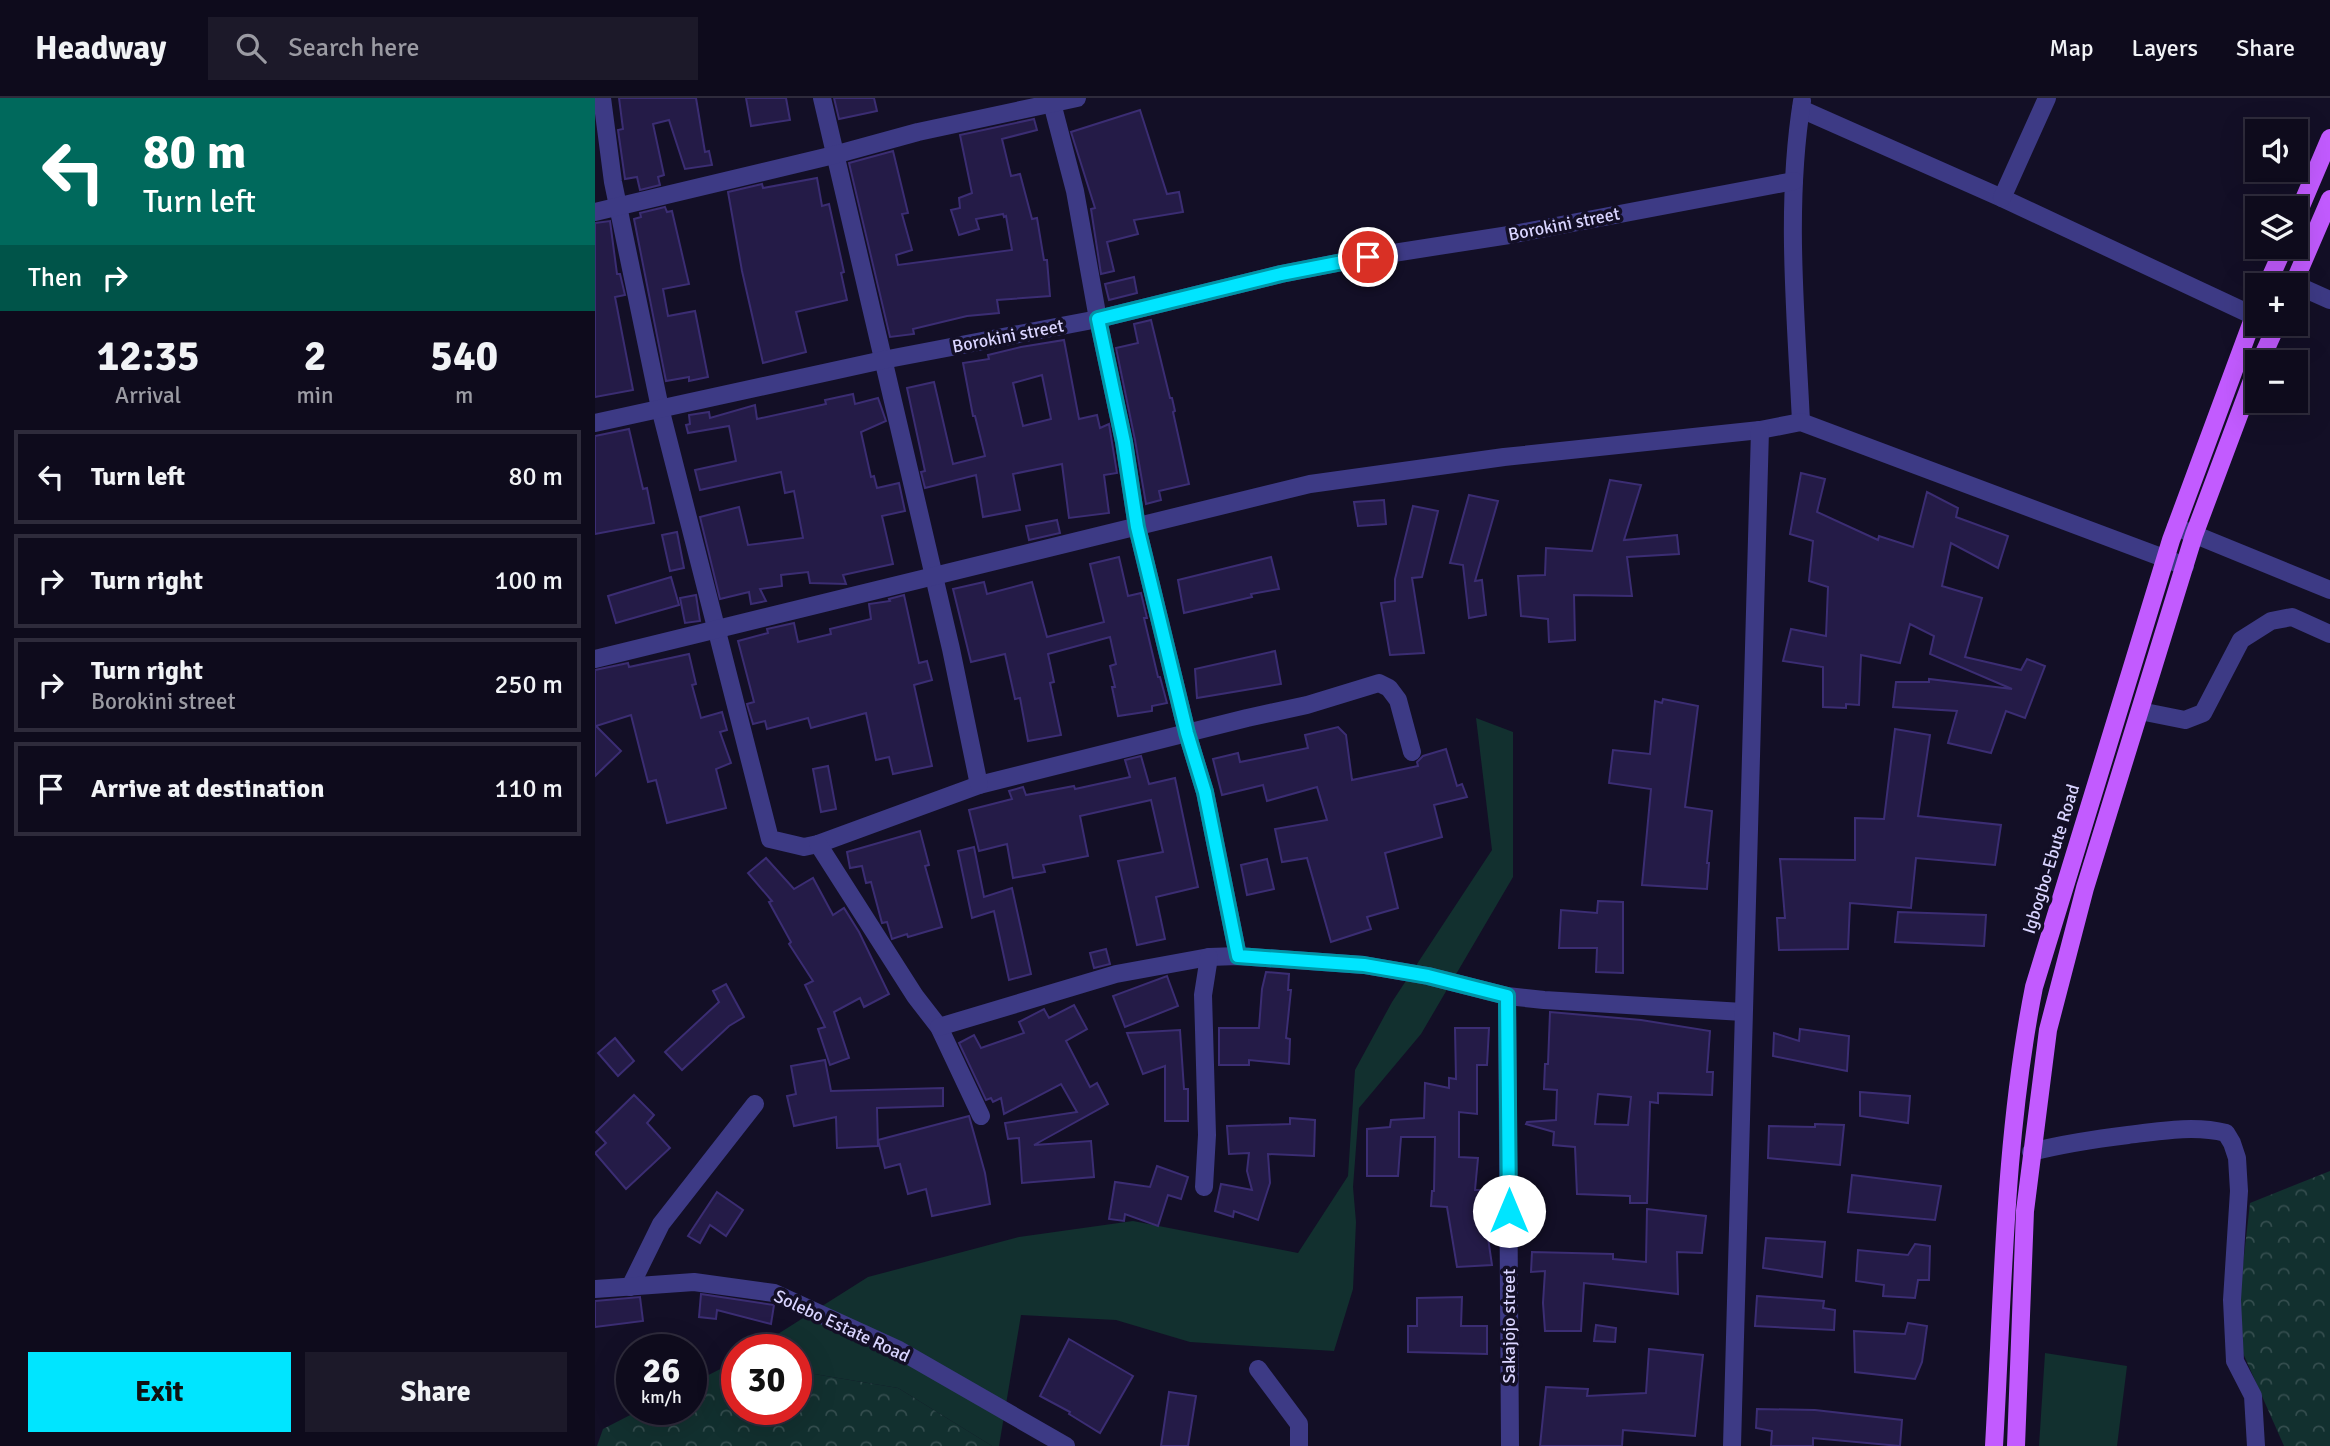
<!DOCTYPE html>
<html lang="en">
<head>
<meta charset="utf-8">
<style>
	:root { --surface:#0e0b1c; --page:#1c1929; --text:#f1f3f6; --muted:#9b9ba3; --line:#2e2b3b; --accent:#00e5ff }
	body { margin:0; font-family:Signika,sans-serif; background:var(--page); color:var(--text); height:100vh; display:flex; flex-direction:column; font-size:26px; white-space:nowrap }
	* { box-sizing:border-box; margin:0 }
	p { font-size:23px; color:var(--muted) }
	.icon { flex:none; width:38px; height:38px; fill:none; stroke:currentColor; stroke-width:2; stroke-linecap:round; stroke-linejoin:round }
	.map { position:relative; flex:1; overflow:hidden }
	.drawer { display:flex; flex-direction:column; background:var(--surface); width:595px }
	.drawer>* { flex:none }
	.guide { background:#00695c; color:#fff; overflow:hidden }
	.controls { position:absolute; left:1650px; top:21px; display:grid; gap:14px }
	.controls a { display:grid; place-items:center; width:63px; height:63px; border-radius:0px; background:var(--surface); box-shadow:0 7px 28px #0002,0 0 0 2px var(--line); font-size:35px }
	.speed { position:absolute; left:21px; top:1236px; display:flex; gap:14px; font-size:35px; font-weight:700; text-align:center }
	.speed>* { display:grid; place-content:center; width:91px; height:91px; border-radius:50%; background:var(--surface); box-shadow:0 7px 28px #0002,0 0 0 2px var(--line); line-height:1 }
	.speed small { font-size:18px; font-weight:400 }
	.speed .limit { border:10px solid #d22; background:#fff; color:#111 }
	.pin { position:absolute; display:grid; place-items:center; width:60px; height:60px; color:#fff; margin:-30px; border:4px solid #fff; border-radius:50%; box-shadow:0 2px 7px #0007 }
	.me { position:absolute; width:77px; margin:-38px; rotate:0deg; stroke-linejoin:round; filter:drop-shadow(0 0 5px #0008) }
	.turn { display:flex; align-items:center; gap:24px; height:147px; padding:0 28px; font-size:32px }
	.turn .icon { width:91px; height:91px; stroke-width:2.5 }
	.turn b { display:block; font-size:49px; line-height:60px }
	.then { display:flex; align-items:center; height:66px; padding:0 28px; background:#0003; gap:14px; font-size:26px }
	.eta { display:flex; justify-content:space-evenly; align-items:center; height:119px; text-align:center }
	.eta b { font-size:42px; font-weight:700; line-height:49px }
	.primary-button { display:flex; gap:14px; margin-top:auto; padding:14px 28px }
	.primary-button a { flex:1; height:80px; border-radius:0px; background:var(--accent); color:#111; font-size:28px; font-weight:700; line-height:80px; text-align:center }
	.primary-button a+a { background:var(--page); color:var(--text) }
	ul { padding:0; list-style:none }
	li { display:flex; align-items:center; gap:21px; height:94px; margin:0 14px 10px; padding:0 14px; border:4px solid var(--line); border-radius:0px }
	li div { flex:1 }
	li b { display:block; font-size:26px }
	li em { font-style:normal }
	header { display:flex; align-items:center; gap:42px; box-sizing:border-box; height:98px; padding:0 35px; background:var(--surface); border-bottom:2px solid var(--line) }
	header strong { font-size:33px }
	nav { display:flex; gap:38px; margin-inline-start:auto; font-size:24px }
	.search { width:490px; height:63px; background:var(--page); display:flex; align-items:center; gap:18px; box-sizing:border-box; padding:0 24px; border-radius:0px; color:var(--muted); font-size:26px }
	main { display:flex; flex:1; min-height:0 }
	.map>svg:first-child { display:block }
	.grass { fill:#12302f }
	.forest { fill:url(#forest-crowns) }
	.building { fill:#241b47; stroke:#3b2d73; stroke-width:2; fill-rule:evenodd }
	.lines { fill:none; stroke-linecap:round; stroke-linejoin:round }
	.minor { stroke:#3d3a85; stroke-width:18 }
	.major { stroke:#c25bff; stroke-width:18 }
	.route-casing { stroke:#0095a6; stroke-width:18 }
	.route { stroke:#00e5ff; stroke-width:12 }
	.labels { text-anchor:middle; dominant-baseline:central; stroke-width:7; stroke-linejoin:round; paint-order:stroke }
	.street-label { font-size:18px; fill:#d9d4ff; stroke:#130f26 }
</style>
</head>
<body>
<header>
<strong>Headway</strong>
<div class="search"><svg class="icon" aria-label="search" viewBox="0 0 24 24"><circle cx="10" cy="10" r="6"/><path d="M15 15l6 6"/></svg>Search here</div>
<nav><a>Map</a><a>Layers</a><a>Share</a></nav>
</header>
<main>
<section class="drawer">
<div class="guide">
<div class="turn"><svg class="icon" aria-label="left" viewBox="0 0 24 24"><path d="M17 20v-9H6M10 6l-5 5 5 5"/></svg><div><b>80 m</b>Turn left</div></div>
<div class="then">Then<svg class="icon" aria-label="right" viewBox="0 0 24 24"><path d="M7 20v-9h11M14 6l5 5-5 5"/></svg></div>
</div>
<div class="eta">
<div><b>12:35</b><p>Arrival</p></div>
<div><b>2</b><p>min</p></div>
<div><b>540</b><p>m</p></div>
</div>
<ul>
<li><svg class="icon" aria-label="left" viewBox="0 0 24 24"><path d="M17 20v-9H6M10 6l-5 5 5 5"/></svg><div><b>Turn left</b></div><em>80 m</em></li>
<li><svg class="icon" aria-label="right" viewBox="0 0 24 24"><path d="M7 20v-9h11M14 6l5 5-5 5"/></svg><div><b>Turn right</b></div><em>100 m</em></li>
<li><svg class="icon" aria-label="right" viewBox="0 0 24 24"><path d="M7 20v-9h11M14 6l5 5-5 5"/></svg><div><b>Turn right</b><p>Borokini street</p></div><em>250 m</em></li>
<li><svg class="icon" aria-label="arrive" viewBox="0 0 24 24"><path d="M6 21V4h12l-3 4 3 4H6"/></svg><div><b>Arrive at destination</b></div><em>110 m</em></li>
</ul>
<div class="primary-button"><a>Exit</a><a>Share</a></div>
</section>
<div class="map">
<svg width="1735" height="1348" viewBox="0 0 1735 1348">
	<defs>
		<pattern id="forest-crowns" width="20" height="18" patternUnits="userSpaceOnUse" patternTransform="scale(1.75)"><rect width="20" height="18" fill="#12302f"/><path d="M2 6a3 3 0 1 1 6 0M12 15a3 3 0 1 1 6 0" fill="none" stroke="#344d4e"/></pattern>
	</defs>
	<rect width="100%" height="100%" fill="#130f26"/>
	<g class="grass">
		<path d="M881 620 918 634V779L826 936 764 1010 758 1089 761 1124 758 1191 739 1253 595 1244 521 1222 426 1217 404 1348H397L303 1290 201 1273V1251H159L273 1179 424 1139 538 1123 703 1155 753 1078 760 972 797 904 897 752Z"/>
		<path d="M1450 1255 1532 1268 1522 1348H1444Z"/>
	</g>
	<g class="forest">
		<path d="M1735 1073V1348H1689L1640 1237 1655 1105Z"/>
		<path d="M141 1263 142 1311H201V1273L303 1290 397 1348H2L8 1331 47 1311H96V1286Z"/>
	</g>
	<g class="building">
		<path d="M24 0H101L110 54 114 53 117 67 90 71 74 22 58 26 69 77 63 79 65 87 45 92 42 79 30 81 23 32 28 31Z"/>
		<path d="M151 0H191L195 22 156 28Z"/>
		<path d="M239 0H279L282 13 244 21Z"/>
		<path d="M545 12 572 96 584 94 588 114 539 122 543 136 512 144 519 173 506 176 496 111 500 110 476 34Z"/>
		<path d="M439 21 442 32 407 41 416 78 425 76 437 121 442 120 449 162H452L455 198 402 202 404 215 372 218 318 231 319 236 295 239 254 65 298 53 313 115 307 116 317 152 301 157 303 167 417 152 411 118 409 119 408 116 381 121 384 131 364 137 356 112 365 110 364 100 377 95 365 37Z"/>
		<path d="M222 80 227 108 234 106 249 174 246 175 252 202 201 214 211 254 168 265 147 173 133 94 167 86 168 90Z"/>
		<path d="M70 109 72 114 77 113 94 186 68 191 73 218 100 213 113 279 94 283V279L71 283 39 121 46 119 45 115Z"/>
		<path d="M15 123 22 176H25L30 197 20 199 38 292 0 299V125Z"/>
		<path d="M539 179 542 195 514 202 510 186Z"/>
		<path d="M556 222 575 300H577L580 313 578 314 594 386 564 393 566 402 551 406 540 342 521 250 543 245 539 226Z"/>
		<path d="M469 242 484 321 502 317 505 330 514 326 522 375 509 377 514 415 474 420 467 366 418 376 425 412 388 419 381 377 330 390 326 374 330 373 312 290 339 284 358 366 390 358 380 318H378L368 265 394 261 393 257 426 249ZM447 277 456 321 428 328 418 285Z"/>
		<path d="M258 296 260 306 283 300 291 323 266 334 276 379 279 378 282 390 304 385 310 413 287 418 298 466 248 477 251 486 215 485 213 474 186 477 187 488 165 491 171 503 156 506 154 494 125 501 105 419 144 409 153 447 208 440 199 393 190 395 186 374 105 392 100 372 141 363 134 328 93 335 91 327 95 326 94 317 114 314 115 320 160 307 162 321 231 306 230 302Z"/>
		<path d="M34 331 48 391 52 390 59 425 0 436V338Z"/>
		<path d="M1206 375 1230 381 1222 414 1283 442 1284 438 1318 449 1332 394 1363 410 1361 419 1413 438 1403 470 1356 445 1347 488 1387 500 1370 559 1426 572 1432 561 1450 568 1430 620 1411 613 1396 655 1353 645 1362 613 1298 609 1301 584H1334V581L1417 591 1335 556 1339 538 1315 526 1305 565 1266 557 1264 607 1251 606V610L1228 609V569L1188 563 1196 531 1231 538 1233 489 1214 483 1218 443 1195 436Z"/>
		<path d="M1015 382 1046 387 1029 442 1082 437 1084 456 1032 459 1037 498 979 497 980 542 954 544 953 521 926 518 923 478 950 477 951 450 997 453Z"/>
		<path d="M874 397 903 403 880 483 887 482 891 517 874 520 868 467 855 465Z"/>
		<path d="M789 402 791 426 763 428 759 404Z"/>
		<path d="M818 408 843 413 827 479 817 480 829 555 795 557 786 505 800 503V481Z"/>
		<path d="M462 422 465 435 434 442 431 428Z"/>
		<path d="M82 434 89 470 75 473 67 437Z"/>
		<path d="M524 459 533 498 546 495 552 520H549L563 579H565L572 605 557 608V613L523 618 517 589H520L515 568 521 566 515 539 453 556 459 584 455 585 466 637 433 643 425 600 420 601 410 556 376 564 358 491 389 484 392 496 437 484 452 539 509 524 495 466Z"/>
		<path d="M676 459 684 491 656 496 657 499 589 515 583 482Z"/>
		<path d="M76 479 84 507 21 525 13 498Z"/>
		<path d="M101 497 105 523 90 525 85 500Z"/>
		<path d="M309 497 324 565 332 563 337 582 319 587 337 668 298 676 294 659 281 662 271 615 216 630 213 620 172 631 170 623 158 626 152 606 159 604 143 543 173 535 172 531 199 525 203 544 236 536 235 531 276 521 274 506 295 503 294 501Z"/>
		<path d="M680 553 686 586 602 600 600 571Z"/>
		<path d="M94 556 101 586 97 587 106 620 127 614 132 632 125 634 136 665 121 671 131 710 72 725 61 682 53 684 36 617 1 628 26 653 0 678V572L33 565 34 569Z"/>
		<path d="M1068 601 1103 608 1090 709 1117 713 1112 765H1114L1112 791 1047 787 1056 691 1014 685 1018 652 1055 656 1060 603 1067 605Z"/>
		<path d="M743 629 751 637 757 682 823 668 822 664 828 658 851 651 862 688 867 686 872 699 839 707 847 739 790 755 803 810 772 819 776 831 736 844 712 760 687 764 680 731 732 722 722 689 672 703 668 687 627 697 618 661 643 655 645 664 713 650 710 637Z"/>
		<path d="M1300 631 1335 637 1323 718 1406 727 1400 767 1321 760 1316 810 1255 805 1253 851 1184 852 1182 820H1190L1185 761 1260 762V720L1289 721Z"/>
		<path d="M546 658 554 686 580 680 603 789 561 799 570 841 542 847 523 763 568 754 556 702 485 718 493 758 448 767 450 774 418 780 412 746 384 753 374 712 417 701 414 693 428 689 431 697 479 688 480 691 535 679 530 662Z"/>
		<path d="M233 668 241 711 226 714 218 671Z"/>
		<path d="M325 733 334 767 330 768 347 829 313 839 312 836 297 841 292 824 287 825 276 784 271 785 267 768 255 770 252 754Z"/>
		<path d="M379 749 389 799 417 790 436 876 414 882 399 813 377 820 363 753Z"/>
		<path d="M171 760 199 791 218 780 238 817 249 810 264 834 294 896 269 909 265 900 239 914 254 960 235 967 223 931 230 929 210 887 218 883 194 846 196 844 174 804 177 803 153 775Z"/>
		<path d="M672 761 679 791 652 797 646 767Z"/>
		<path d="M1003 803 1028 804V875L1001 874 1002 850H964L966 812 1002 815Z"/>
		<path d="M1303 814 1391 817 1389 848 1300 844Z"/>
		<path d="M511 851 515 866 499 870 495 855Z"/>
		<path d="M671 874 694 876 693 892H696L691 940 695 941 694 966 654 962V967H624V930H664L667 891Z"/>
		<path d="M572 878 583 908 530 929 518 898Z"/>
		<path d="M131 886 149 919 134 928 87 972 70 954 124 904 118 893Z"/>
		<path d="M479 907 492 931 471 943 495 989 502 985 513 1006 439 1047 496 1043 499 1079 427 1085 424 1040 413 1041 410 1025 482 1014 466 986 409 1016 406 1000 398 1004 396 1000 391 1002 364 945 379 937 386 950 429 935 424 924 449 911 454 920Z"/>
		<path d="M955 914 1046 922 1115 933 1112 974H1118L1117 997 1063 995V1005L1055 1004 1052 1105H1035V1098L982 1096 980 1049 958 1047 959 1034 931 1026 932 1024 961 1022 962 992 949 991 950 966H953ZM1003 996 1036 999 1033 1027 1000 1026Z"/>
		<path d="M860 930H894L892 967H882V1016L864 1014V1059L883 1060 880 1092H886L897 1167 862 1169 852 1109 836 1108 837 1093H839L840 1039H806L803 1078H772V1031L795 1029 796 1022 829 1020 830 985 854 990V980L861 981Z"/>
		<path d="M1205 931 1254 938 1252 973 1178 958 1179 935 1204 943Z"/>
		<path d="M585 932 589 991H593V1023H570V968L548 976 532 935Z"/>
		<path d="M20 940 39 963 23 978 3 955Z"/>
		<path d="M230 962 236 993 348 990V1008L282 1010 283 1048 242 1050 241 1019 199 1028 192 998 201 996 196 968Z"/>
		<path d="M1265 994 1315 998 1313 1025 1265 1018Z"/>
		<path d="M39 997 59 1017 52 1025 75 1050 31 1091 0 1055 11 1045 1 1034Z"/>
		<path d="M374 1018 390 1075 395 1106 337 1118 331 1091 313 1096 305 1066 290 1070 283 1042Z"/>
		<path d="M695 1020 720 1022 719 1058 673 1056 675 1085 663 1122 639 1113 638 1119 620 1113 626 1086 657 1092 652 1073 654 1055 634 1056 632 1028 695 1026Z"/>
		<path d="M1220 1026 1249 1027 1245 1067 1173 1060 1174 1028 1220 1029Z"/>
		<path d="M562 1068 593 1079 586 1101 573 1097 563 1128 530 1116 529 1123 514 1121 520 1084 555 1089Z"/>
		<path d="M1257 1077 1346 1088 1340 1122 1253 1114Z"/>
		<path d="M122 1094 148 1112 131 1138 115 1127 105 1145 93 1138Z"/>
		<path d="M1052 1111 1111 1118 1107 1155 1082 1154 1083 1196 989 1185 986 1233H950L948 1205 950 1173 936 1174 937 1154 1018 1156V1161L1051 1164Z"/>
		<path d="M1171 1140 1230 1144 1227 1179 1168 1170Z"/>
		<path d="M1320 1146 1335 1148 1334 1182H1323L1320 1200 1288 1198 1289 1187 1261 1183 1263 1152 1313 1157Z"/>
		<path d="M106 1196 179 1207 176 1226 122 1212 121 1221 104 1219Z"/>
		<path d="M1162 1198 1229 1203 1228 1210 1240 1212 1239 1232 1160 1228Z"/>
		<path d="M45 1199 48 1223 0 1229V1203Z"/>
		<path d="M867 1199 866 1228H892V1256L813 1254V1228H822V1200Z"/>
		<path d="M1313 1225 1332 1228 1327 1264 1320 1281 1260 1274 1259 1233 1310 1236Z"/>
		<path d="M1001 1227 1021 1230 1020 1244 999 1243Z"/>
		<path d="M474 1241 538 1278 505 1335 474 1316 475 1314 445 1298Z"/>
		<path d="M1054 1251 1108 1257 1100 1338 1028 1332 1027 1348H945L951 1289 993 1291 992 1298 1051 1295Z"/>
		<path d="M574 1294 601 1298 593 1348H566Z"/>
		<path d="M1162 1311 1220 1312 1307 1322 1305 1348 1218 1340V1348H1176L1177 1333 1161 1330Z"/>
	</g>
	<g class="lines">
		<g class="minor">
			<path d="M7 0 18 84 65 310 175 741 209 749 223 746 384 687 652 620 712 607 784 585 794 590 803 602 817 654"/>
			<path d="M227 0 356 551 384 687"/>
			<path d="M457 5 480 93 503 221 529 344 542 429 592 635 610 694 643 858"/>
			<path d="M1206 11 1407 100 1659 218"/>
			<path d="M1407 100 1452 0"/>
			<path d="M0 114 239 57 323 34 482 0"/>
			<path d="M1699 186 1735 202"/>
			<path d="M1206 324C1201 217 1190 109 1207 3"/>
			<path d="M0 325 288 262 503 221 686 176 773 159 914 137 1199 83"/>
			<path d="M1581 429 1735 492"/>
			<path d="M0 561 715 386 909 359 1165 332 1206 324 1590 468"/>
			<path d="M1545 613 1590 622 1608 615 1646 542 1676 523 1697 519 1735 536"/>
			<path d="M223 746 320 898 344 929 386 1018"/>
			<path d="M912 898 915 1348"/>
			<path d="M344 929 521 876 614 859 643 858 769 867 833 878 912 898 949 902 1148 914"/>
			<path d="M1436 1054C1468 1046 1500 1041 1533 1037 1565 1033 1600 1027 1631 1035L1637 1045 1642 1060 1644 1093 1637 1202 1640 1263 1658 1298 1661 1348"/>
			<path d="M609 1089 612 1037 608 897 614 859"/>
			<path d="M35 1189 66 1126 160 1006"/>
			<path d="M0 1191 99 1184 179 1195 304 1252 471 1348"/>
			<path d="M663 1271 704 1326V1348"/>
			<path d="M1137 1348 1165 332"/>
		</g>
		<g class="major">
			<path d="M1701 120 1735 40"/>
			<path d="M1672 187 1689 149"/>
			<path d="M1698 187 1735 101"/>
			<path d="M1665 264 1682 226"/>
			<path d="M1399 1348C1408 1195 1409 1040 1439 889L1576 442 1662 210"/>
			<path d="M1421 1348 1430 1113 1453 932 1490 790 1599 437 1662 269"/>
		</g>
	</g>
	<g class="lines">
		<defs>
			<path id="route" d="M773 159 686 176 503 221 529 344 542 429 592 635 610 694 643 858 769 867 833 878 912 898 914 1113"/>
		</defs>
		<use href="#route" class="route-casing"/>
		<use href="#route" class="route"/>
	</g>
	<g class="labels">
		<g class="street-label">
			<text transform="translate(969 126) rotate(-11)">Borokini street</text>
			<text transform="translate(413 238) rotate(-11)">Borokini street</text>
			<text transform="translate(1456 761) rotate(-73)">Igbogbo-Ebute Road</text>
			<text transform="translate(247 1228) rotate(25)">Solebo Estate Road</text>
			<text transform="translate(914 1228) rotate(-90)">Sakajojo street</text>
		</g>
	</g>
</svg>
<div class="controls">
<a><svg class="icon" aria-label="sound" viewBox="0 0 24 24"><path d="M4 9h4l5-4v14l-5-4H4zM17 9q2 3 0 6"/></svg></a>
<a><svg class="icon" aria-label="layers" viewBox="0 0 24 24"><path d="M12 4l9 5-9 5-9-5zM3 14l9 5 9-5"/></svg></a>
<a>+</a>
<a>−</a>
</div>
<div class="speed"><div>26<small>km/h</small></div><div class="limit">30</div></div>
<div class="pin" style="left:773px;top:159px;background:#d93025"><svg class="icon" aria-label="arrive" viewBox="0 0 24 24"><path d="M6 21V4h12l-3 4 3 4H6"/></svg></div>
<svg class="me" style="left:914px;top:1113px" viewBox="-20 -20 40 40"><circle r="19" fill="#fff"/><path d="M0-13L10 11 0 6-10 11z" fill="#00e5ff"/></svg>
</div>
</main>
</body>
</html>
